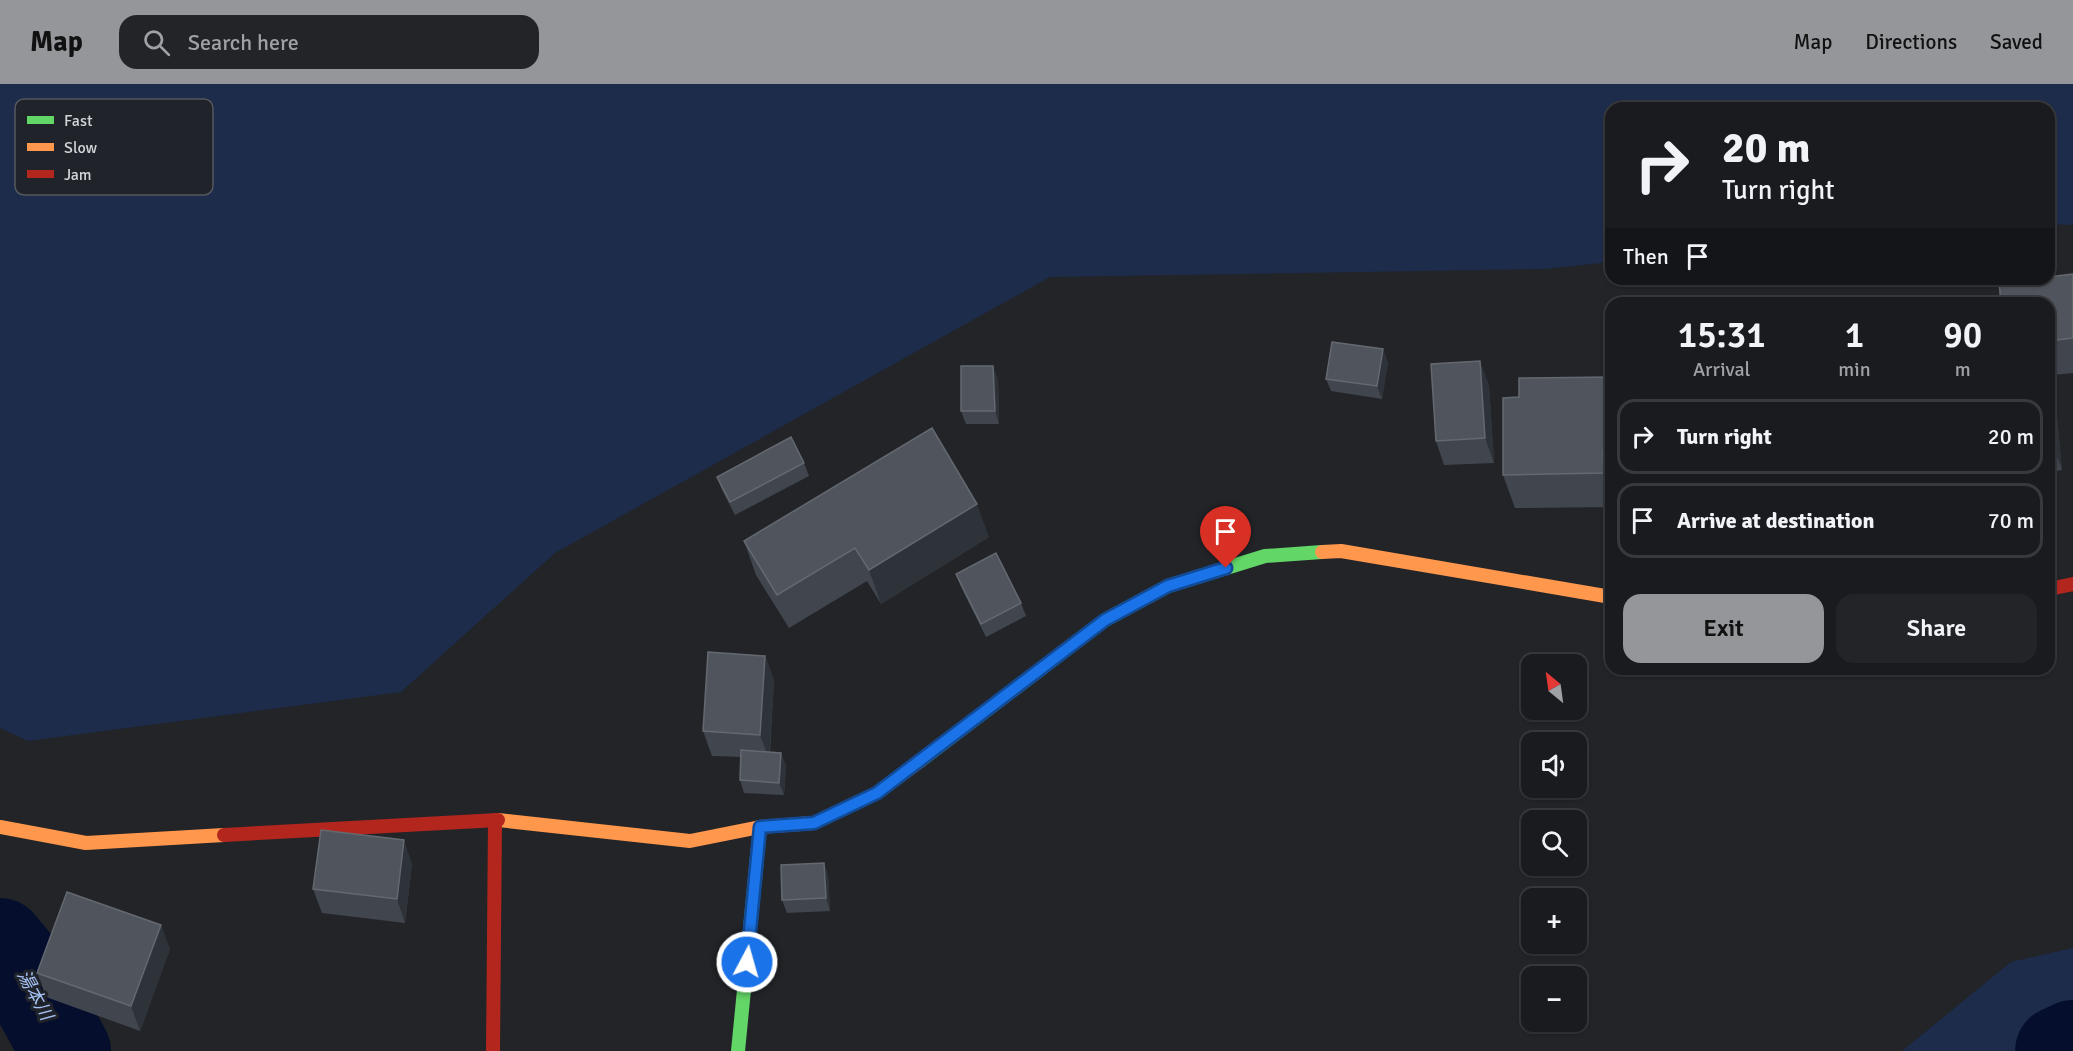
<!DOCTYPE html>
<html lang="en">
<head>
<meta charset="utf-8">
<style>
	:root { --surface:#1a1b1e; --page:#232427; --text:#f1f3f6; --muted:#9fa1a4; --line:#38393c; --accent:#94969a }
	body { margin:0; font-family:Signika,"Noto Sans JP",sans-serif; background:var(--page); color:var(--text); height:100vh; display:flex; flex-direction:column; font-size:22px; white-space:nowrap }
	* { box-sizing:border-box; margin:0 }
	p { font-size:20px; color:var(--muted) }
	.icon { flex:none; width:33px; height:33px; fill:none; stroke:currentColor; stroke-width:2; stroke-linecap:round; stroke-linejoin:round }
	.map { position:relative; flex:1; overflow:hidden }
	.panel { position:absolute; left:1605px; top:213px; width:450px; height:378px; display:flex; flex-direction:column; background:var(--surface); border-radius:18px; box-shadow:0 2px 4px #0004,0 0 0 2px var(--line) }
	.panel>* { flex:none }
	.hud { position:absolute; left:1605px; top:18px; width:450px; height:183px; border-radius:18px; box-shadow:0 2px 4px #0004,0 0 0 2px var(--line); background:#1a1b1e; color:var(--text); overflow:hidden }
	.needle { width:39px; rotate:331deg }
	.tools { position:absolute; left:1521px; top:570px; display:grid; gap:12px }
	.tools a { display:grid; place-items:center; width:66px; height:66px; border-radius:12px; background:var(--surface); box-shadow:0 2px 4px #0004,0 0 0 2px var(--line); font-size:30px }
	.pin { position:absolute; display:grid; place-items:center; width:51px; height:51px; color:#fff; margin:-62px -26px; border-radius:50% 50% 50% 0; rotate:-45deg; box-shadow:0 0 6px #0007 }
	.pin .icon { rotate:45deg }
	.me { position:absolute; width:66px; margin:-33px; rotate:6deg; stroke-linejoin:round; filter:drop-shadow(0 0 4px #0008) }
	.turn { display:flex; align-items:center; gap:21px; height:126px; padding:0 18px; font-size:27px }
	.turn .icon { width:78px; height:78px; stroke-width:2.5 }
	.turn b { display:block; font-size:42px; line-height:51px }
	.then { display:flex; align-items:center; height:57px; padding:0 18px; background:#0003; gap:12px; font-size:22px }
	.eta { display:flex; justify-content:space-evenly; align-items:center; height:102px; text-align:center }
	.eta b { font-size:36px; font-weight:600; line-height:42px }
	.button { display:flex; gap:12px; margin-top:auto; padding:12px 18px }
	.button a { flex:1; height:69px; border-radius:18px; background:var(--accent); color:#111; font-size:24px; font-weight:600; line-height:69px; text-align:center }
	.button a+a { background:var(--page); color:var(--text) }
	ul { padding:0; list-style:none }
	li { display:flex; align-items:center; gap:18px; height:75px; margin:0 12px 9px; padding:0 6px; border:3px solid var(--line); border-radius:18px }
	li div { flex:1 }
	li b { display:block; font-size:22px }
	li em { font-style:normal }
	header { display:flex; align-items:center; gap:36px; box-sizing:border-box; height:84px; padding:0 30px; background:var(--accent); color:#111 }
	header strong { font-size:28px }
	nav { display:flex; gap:33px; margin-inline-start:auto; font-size:21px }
	.search { width:420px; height:54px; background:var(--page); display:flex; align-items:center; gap:15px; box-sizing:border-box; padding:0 21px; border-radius:18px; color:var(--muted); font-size:22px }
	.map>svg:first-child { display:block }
	.green { fill:#1d2c4b }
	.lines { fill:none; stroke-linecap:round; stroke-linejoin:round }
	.river { stroke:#050f2d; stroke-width:90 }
	.fast { stroke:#63d668; stroke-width:14 }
	.slow { stroke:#ff974d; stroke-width:14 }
	.jam { stroke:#b3261e; stroke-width:14 }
	.wall { fill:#41464e }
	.shaded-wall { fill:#2e3239 }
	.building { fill:#50555d; stroke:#646970; stroke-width:1.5 }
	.route-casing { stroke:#114b97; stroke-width:15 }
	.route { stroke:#1a73e8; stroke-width:10 }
	.labels { text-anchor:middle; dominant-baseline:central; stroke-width:6; stroke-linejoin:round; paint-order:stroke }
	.water-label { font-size:18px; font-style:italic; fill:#a5c0f3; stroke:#20232a }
	.key { fill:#20232a; stroke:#55585e; stroke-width:1.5 }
	.key-label { font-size:16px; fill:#d1d4d8 }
</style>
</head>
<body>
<header>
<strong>Map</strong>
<div class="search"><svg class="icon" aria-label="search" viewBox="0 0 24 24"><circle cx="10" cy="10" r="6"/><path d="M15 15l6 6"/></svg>Search here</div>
<nav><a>Map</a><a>Directions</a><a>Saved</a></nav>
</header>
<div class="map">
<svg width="2073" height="967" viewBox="0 0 2073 967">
	<rect width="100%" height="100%" fill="#222428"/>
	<g class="green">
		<path d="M0 0H2073V141L2049 140V24H1611V178L1544 185 1050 193 555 469 401 608 28 657 0 644Z"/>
		<path d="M2073 864V967H1902L2011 878Z"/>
	</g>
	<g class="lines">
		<g class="river">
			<path d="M0 859 20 883 66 967"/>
			<path d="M2060 967 2073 961"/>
		</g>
		<g class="fast">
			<path d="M920 677 1105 536 1168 502 1265 472 1322 468"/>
			<path d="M738 967 760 743"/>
		</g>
		<g class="slow">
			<path d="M1322 468 1341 467 1611 513"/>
			<path d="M498 736 690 757 760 743 814 739 877 709 920 677"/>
			<path d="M0 743 86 759 224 751"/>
		</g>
		<g class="jam">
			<path d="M2049 505 2073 500"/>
			<path d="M224 751 498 736"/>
			<path d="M493 967 495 736"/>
		</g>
	</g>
	<g class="wall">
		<path d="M2073 190V289L2053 291 2062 386 2049 388V219Z"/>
		<path d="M1388 278 1382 315 1331 307 1326 295Z"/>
		<path d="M1611 293V423L1515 424 1503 391Z"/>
		<path d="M998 295 999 340H966L961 327Z"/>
		<path d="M1489 301 1494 379 1444 381 1436 357Z"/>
		<path d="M804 379 809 392 735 431 722 406 717 393Z"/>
		<path d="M989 453 881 520 867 497 789 544 756 491 744 457Z"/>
		<path d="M956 490 1021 519 1026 532 986 553 961 503Z"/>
		<path d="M765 572 774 596 770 668 781 669 786 682 784 711 744 709 740 696 741 673 712 672 703 647Z"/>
		<path d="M824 779 828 791 830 827 787 829 782 816Z"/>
		<path d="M412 780 405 839 322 829 313 805Z"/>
		<path d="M170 865 140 947 46 913 37 889Z"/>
	</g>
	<g class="shaded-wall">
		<path d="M1383 265 1388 278 1382 315 1377 302Z"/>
		<path d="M1480 277 1489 301 1494 379 1485 354Z"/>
		<path d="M2049 281 2053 291 2062 386 2050 353 2049 343Z"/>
		<path d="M993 282 998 295 999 340 995 327Z"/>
		<path d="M1603 367 1611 387V409L1604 389Z"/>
		<path d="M977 420 989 453 881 520 869 486Z"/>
		<path d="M765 572 774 596 769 675 760 651Z"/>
		<path d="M781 669 786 682 784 711 779 699Z"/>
		<path d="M404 756 412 780 405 839 397 815Z"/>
		<path d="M824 779 828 791 830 827 826 814Z"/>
		<path d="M161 841 170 865 140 947 131 922Z"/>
	</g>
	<g class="building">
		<path d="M2073 190V254L2049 257V219H2001L1999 198 2026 195H2049V193Z"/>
		<path d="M1332 258 1383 265 1377 302 1326 295Z"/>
		<path d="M1480 277 1485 354 1436 357 1431 280Z"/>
		<path d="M961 282H993L995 327H961Z"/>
		<path d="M1611 293V366L1603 367 1604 389 1503 391V314L1519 313V294Z"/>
		<path d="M932 344 977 420 869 486 855 464 777 511 744 457Z"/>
		<path d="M791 353 804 379 730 418 717 393Z"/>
		<path d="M996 469 1021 519 981 540 956 490Z"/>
		<path d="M708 568 765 572 760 651 703 647Z"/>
		<path d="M741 666 781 669 779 699 740 696Z"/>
		<path d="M321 746 404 756 397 815 313 805Z"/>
		<path d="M824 779 826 814 782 816 781 781Z"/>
		<path d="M67 808 161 841 131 922 37 889Z"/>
	</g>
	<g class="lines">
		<defs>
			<path id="route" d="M747 878 760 743 814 739 877 709 1105 536 1168 502 1226 484"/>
		</defs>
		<use href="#route" class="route-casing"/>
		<use href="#route" class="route"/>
	</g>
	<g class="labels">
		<g class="water-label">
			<text transform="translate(35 911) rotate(61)">湯本川</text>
		</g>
	</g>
	<rect x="15" y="15" width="198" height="96" rx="9" class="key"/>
	<rect x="27" y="32" width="27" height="8" fill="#63d668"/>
	<rect x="27" y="59" width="27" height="8" fill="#ff974d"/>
	<rect x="27" y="86" width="27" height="8" fill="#b3261e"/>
	<g class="key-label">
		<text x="64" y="42">Fast</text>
		<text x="64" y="69">Slow</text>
		<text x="64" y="96">Jam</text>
	</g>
</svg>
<div class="tools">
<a><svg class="needle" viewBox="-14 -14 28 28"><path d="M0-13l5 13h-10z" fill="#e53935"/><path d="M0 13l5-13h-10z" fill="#9fa1a4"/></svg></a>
<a><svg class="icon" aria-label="sound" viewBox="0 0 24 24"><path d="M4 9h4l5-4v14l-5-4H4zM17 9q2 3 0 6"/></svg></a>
<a><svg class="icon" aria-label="search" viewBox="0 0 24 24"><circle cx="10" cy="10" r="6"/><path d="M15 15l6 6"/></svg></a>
<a>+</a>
<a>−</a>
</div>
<div class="pin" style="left:1226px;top:484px;background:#d93025"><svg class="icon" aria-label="arrive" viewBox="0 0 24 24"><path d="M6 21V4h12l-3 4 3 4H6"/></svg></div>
<svg class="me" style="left:747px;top:878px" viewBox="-20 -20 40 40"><circle r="17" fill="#1a73e8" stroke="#fff" stroke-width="3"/><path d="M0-11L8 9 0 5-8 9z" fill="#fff"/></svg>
<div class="hud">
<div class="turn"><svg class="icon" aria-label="right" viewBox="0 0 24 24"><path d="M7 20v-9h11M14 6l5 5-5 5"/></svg><div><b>20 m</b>Turn right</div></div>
<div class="then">Then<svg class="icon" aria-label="arrive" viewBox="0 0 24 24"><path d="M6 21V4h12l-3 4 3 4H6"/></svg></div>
</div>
<section class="panel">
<div class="eta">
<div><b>15:31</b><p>Arrival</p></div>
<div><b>1</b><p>min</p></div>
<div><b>90</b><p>m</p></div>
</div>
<ul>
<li><svg class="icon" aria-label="right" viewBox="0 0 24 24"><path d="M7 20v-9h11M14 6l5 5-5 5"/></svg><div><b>Turn right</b></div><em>20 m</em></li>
<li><svg class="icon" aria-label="arrive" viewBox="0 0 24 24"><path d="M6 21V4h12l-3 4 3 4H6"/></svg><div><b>Arrive at destination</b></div><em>70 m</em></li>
</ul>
<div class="button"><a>Exit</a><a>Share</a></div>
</section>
</div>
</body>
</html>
